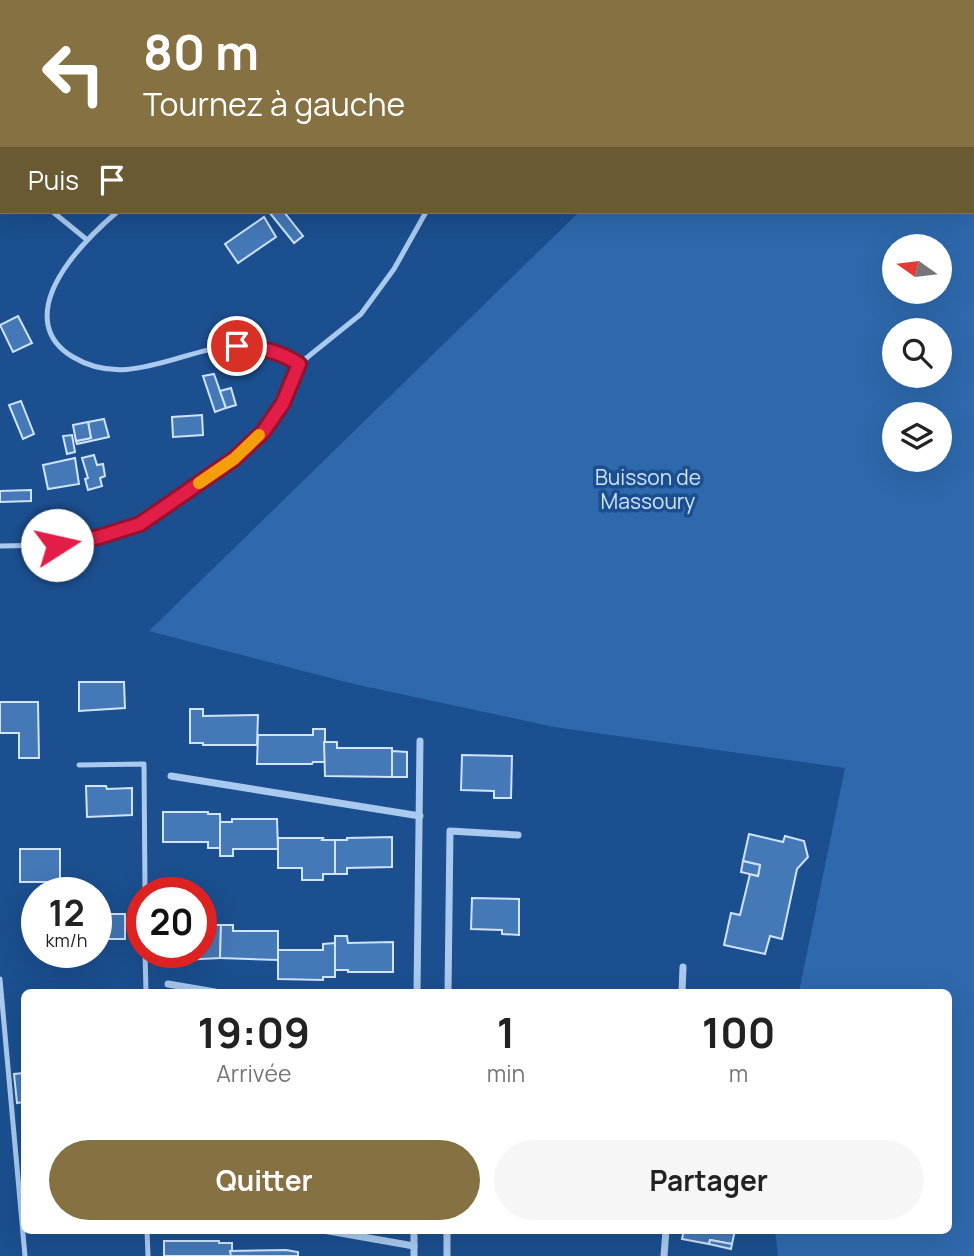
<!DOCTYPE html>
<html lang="fr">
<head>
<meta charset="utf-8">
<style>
	:root { --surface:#fff; --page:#f6f6f6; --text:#222; --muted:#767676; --accent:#857141 }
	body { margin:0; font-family:Manrope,sans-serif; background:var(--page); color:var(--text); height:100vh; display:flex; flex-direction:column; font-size:26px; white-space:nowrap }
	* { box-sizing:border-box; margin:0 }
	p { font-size:23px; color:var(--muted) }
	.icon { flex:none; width:38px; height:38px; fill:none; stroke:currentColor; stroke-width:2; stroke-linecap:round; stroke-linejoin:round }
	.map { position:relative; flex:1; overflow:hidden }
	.sheet { position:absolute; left:21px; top:989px; width:931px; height:245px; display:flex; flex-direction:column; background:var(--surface); border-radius:10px; box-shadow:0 7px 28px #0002 }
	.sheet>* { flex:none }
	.banner { position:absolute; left:0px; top:0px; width:975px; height:214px; box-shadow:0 7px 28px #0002; background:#857141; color:#fff; overflow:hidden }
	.needle { width:46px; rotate:284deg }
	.tools { position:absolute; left:882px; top:234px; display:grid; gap:14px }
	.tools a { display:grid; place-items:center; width:70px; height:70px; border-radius:50%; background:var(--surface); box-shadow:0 7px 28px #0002; font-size:35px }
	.speed { position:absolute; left:21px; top:877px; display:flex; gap:14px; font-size:35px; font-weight:700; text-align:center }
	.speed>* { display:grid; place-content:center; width:91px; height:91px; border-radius:50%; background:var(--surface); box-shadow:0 7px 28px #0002; line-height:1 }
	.speed small { font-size:18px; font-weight:400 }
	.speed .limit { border:10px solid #d22; background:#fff; color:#111 }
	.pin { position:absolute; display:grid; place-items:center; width:60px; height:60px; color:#fff; margin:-30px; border:4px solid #fff; border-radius:50%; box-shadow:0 2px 7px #0007 }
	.me { position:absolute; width:77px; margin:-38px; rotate:80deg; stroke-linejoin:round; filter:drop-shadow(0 0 5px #0008) }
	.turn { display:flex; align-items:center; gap:24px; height:147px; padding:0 28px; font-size:32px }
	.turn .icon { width:91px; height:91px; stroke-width:2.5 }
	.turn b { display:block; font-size:49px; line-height:60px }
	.then { display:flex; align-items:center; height:66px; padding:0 28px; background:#0003; gap:14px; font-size:26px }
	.eta { display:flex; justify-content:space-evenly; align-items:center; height:119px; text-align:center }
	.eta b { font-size:42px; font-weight:700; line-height:49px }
	.primary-button { display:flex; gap:14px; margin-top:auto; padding:14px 28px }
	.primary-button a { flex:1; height:80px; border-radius:42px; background:var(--accent); color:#fff; font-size:28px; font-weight:700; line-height:80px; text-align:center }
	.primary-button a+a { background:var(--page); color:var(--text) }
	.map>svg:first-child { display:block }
	.green { fill:#2e69ad; fill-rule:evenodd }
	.building { fill:#4478b7; stroke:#cfe3fa; stroke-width:2 }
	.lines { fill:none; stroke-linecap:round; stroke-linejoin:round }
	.lane { stroke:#a9c9ee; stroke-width:5 }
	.street { stroke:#a9c9ee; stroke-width:7 }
	.route-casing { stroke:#92132f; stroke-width:18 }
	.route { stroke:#e11d48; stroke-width:12 }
	.slow { stroke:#f59e0b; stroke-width:12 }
	.labels { text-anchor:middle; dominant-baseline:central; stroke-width:7; stroke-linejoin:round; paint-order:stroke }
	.park-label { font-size:21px; fill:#cfe3fa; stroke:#1b4f8f }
</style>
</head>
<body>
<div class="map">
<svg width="974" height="1256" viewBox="0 0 974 1256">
	<rect width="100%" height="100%" fill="#1b4f8f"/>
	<path class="green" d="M784 0H974V1256H778L775 1230H948V992H799L845 768 554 727 354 684 149 631 579 212H973V2H782ZM894 247H940V292H894ZM894 331H940V376H894ZM894 415H940V460H894Z"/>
	<g class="building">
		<path d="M269 212H284L303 236 294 243Z"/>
		<path d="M264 217 276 237 238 263 225 244Z"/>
		<path d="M18 316 32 343 13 352 0 325Z"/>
		<path d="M214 374 226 408 215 412 203 376Z"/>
		<path d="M231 388 236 405 226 408 220 391Z"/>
		<path d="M21 401 34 434 23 439 9 405Z"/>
		<path d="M202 415 203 435 173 437 172 417Z"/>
		<path d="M104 419 109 437 77 444 76 441 91 438 88 422Z"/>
		<path d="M88 422 91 438 76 441 73 425Z"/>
		<path d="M72 435 75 452 67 454 63 436Z"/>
		<path d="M94 455 97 465 103 464 105 476 100 478 102 486 88 490 85 479 88 478 82 458Z"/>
		<path d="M75 458 79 484 48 489 43 465Z"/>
		<path d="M31 490V501L0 502V491Z"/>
		<path d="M79 682H124L125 708 79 711Z"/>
		<path d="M0 702H38L39 758H19V733H0Z"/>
		<path d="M190 709H203V716L258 715 257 745H203V743H190Z"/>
		<path d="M313 729H325V762H313L312 764H257L258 735H313Z"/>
		<path d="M324 742H337V748H392V777L325 776Z"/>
		<path d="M392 751 407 752V777H392Z"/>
		<path d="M462 755 512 756 511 798H494V791L461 790Z"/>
		<path d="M86 786H106L107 789 132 788V815L87 817Z"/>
		<path d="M163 812H208V814H220L221 848H208V842H163Z"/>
		<path d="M232 819H277L278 849H233V856H220V822H232Z"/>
		<path d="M749 834 783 842 785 836 804 841 808 857 797 869 782 939 770 936 765 954 724 945 731 913 740 915 750 874 758 876 760 865 743 861Z"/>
		<path d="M392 837V867L347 868V874H335V840H347V838Z"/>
		<path d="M278 838H323L322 840H335V874H323V880H302V868H278Z"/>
		<rect x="20" y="849" width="40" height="33"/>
		<path d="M743 861 760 865 758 876 741 872Z"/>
		<path d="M472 898 519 899V935L502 934V930L471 929Z"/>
		<path d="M96 911H100V914H125V939H96Z"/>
		<path d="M201 922H209L208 931H201Z"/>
		<path d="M208 925H221L220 958 162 961 163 952H201V931H208Z"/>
		<path d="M221 925H233V931H278V960L220 958Z"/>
		<path d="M335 936H347L348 943 393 942V972H348V970H335Z"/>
		<path d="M335 943V977H323V980L278 979V950H323V944Z"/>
		<path d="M24 1073V1102L17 1103 14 1074Z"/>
		<path d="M684 1230H735L732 1244 710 1240 709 1244 682 1239Z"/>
		<path d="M710 1240 732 1244 731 1249 709 1244Z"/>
		<path d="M164 1241H219V1243H232V1251L231 1256H164Z"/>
		<path d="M286 1250 298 1252V1256H231L230 1251Z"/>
	</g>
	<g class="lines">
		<g class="lane">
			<path d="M233 0 234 2"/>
			<path d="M491 2V0"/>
			<path d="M0 118 2 117"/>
			<path d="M0 166 2 168"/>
			<path d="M53 212 86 239"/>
			<path d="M117 212C89 236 40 284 48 325 51 340 61 350 73 357 129 391 185 346 239 346 262 346 280 352 299 364L361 314 394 269 426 212"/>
			<path d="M0 546 57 545 99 537 140 524 234 459 263 432 283 403 299 364"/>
			<path d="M79 765 144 764 145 892"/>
			<path d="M145 952 146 992"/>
			<path d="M0 979 25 1256"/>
			<path d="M147 1230 148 1256"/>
		</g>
		<g class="street">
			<path d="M171 776 420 816"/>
			<path d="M168 984 215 992"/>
			<path d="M417 992 420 741"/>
			<path d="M448 992 450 831 518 835"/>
			<path d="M682 992 683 967"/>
			<path d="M323 1230 414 1246"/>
			<path d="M414 1256V1230"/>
			<path d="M447 1256V1230"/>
			<path d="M664 1256 666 1230"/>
		</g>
	</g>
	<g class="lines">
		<defs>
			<path id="route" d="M57 545 99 537 140 524 234 459 263 432 283 403 299 364C279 351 261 348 237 346"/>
		</defs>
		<use href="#route" class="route-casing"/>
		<use href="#route" class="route"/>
		<path class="slow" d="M199 483 234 459 259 435"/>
	</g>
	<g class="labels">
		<g class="park-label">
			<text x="648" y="477">Buisson de<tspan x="648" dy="24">Massoury</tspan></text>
		</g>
	</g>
</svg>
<div class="tools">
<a><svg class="needle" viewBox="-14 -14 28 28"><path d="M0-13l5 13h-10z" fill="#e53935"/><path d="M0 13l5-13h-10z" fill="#767676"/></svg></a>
<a><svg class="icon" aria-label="search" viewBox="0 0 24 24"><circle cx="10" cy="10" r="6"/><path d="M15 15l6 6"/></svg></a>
<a><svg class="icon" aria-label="layers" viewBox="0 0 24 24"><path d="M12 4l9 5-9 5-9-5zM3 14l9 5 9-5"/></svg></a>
</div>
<div class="speed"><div>12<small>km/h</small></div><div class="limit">20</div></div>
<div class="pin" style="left:237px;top:346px;background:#d93025"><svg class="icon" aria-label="arrive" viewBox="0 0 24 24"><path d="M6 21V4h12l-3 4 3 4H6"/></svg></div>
<svg class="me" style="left:57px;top:545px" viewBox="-20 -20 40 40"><circle r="19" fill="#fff"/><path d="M0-13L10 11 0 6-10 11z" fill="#e11d48"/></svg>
<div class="banner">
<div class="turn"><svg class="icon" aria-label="left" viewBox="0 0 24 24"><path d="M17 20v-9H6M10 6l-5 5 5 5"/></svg><div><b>80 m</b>Tournez à gauche</div></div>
<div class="then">Puis<svg class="icon" aria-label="arrive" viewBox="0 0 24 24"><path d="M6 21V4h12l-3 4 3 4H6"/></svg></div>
</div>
<section class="sheet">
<div class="eta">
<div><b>19:09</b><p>Arrivée</p></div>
<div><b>1</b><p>min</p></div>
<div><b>100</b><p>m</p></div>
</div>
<div class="primary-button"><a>Quitter</a><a>Partager</a></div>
</section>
</div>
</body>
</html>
